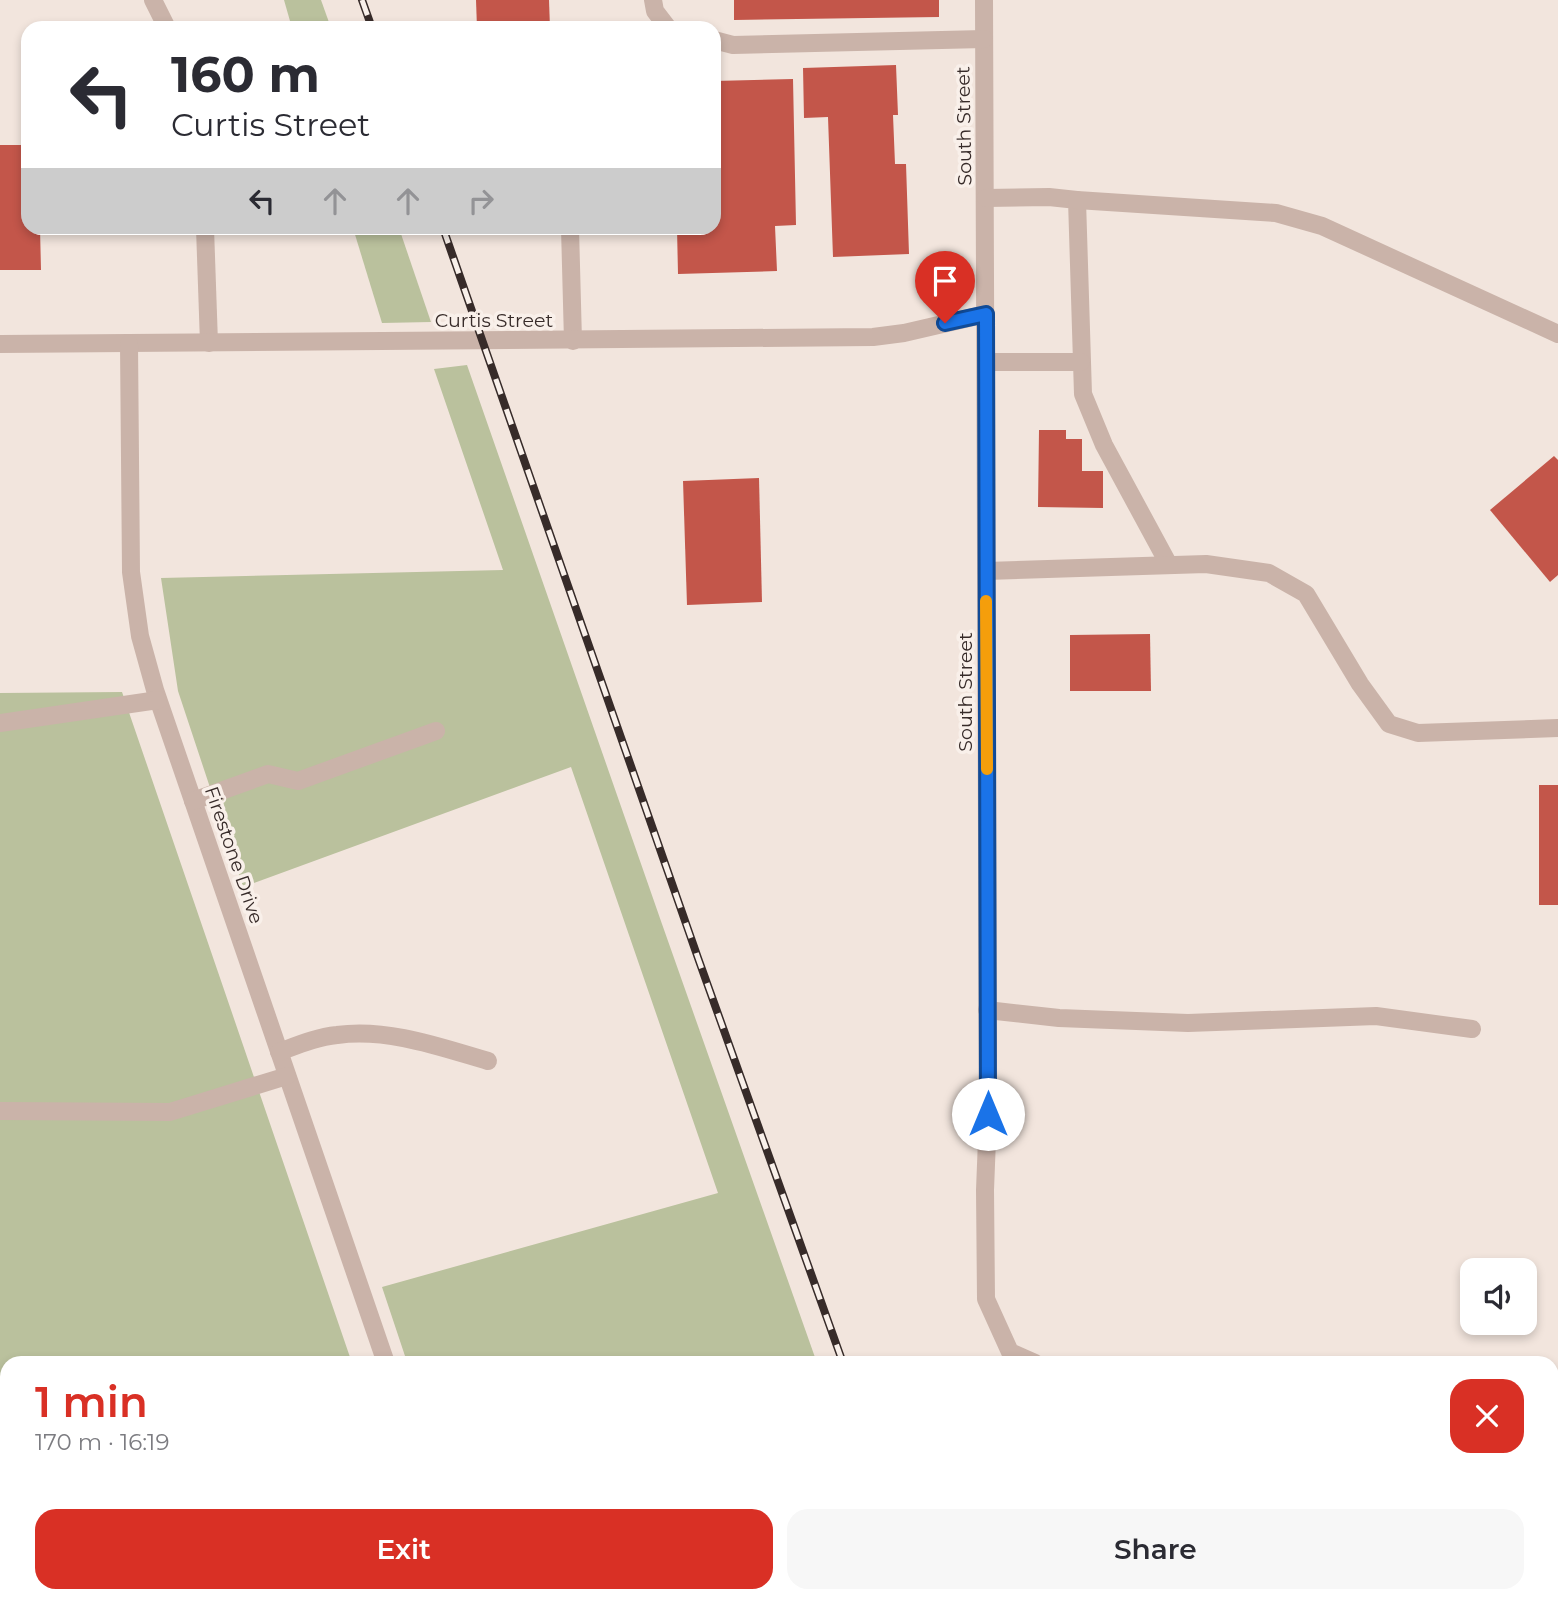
<!DOCTYPE html>
<html lang="en">
<head>
<meta charset="utf-8">
<style>
	:root { --surface:#fff; --page:#f7f7f7; --text:#2b2b33; --muted:#7c7c81; --accent:#d93025 }
	body { margin:0; font-family:Montserrat,sans-serif; background:var(--page); color:var(--text); height:100vh; display:flex; flex-direction:column; font-size:26px; white-space:nowrap }
	* { box-sizing:border-box; margin:0 }
	p { font-size:23px; color:var(--muted) }
	.icon { flex:none; width:38px; height:38px; fill:none; stroke:currentColor; stroke-width:2; stroke-linecap:round; stroke-linejoin:round }
	.map { position:relative; flex:1; overflow:hidden }
	.side { position:absolute; left:0px; top:1356px; width:1559px; height:247px; display:flex; flex-direction:column; background:var(--surface); border-radius:21px 21px 0 0; box-shadow:0 4px 10px #0003 }
	.side>* { flex:none }
	.top-card { position:absolute; left:21px; top:21px; width:700px; height:214px; border-radius:21px; box-shadow:0 4px 10px #0003; background:#fff; color:var(--text); overflow:hidden }
	.tools { position:absolute; left:1460px; top:1258px; display:grid; gap:14px }
	.tools a { display:grid; place-items:center; width:77px; height:77px; border-radius:14px; background:var(--surface); box-shadow:0 4px 10px #0003; font-size:35px }
	.pin { position:absolute; display:grid; place-items:center; width:60px; height:60px; color:#fff; margin:-72px -30px; border-radius:50% 50% 50% 0; rotate:-45deg; box-shadow:0 0 7px #0007 }
	.pin .icon { rotate:45deg }
	.me { position:absolute; width:77px; margin:-38px; rotate:0deg; stroke-linejoin:round; filter:drop-shadow(0 0 5px #0008) }
	.turn { display:flex; align-items:center; gap:24px; height:147px; padding:0 35px; font-size:32px }
	.turn .icon { width:91px; height:91px; stroke-width:2.5 }
	.turn b { display:block; font-size:49px; line-height:60px }
	.lanes { display:flex; align-items:center; height:66px; padding:0 35px; background:#0003; justify-content:center; gap:35px; direction:ltr }
	.lanes .off { opacity:.35 }
	.round { display:grid; place-items:center; flex:none; width:74px; height:74px; border-radius:21px; background:var(--page) }
	.head { display:flex; align-items:center; justify-content:space-between; height:119px; padding:0 35px }
	h1 { font-size:42px; font-weight:600; line-height:52px; color:var(--accent) }
	.button { display:flex; gap:14px; margin-top:auto; padding:14px 35px }
	.button a { flex:1; height:80px; border-radius:21px; background:var(--accent); color:#fff; font-size:28px; font-weight:600; line-height:80px; text-align:center }
	.button a+a { background:var(--page); color:var(--text) }
	.map>svg:first-child { display:block }
	.green { fill:#bac19d }
	.building { fill:#c3564a }
	.lines { fill:none; stroke-linecap:round; stroke-linejoin:round }
	.minor { stroke:#cab3a9; stroke-width:18 }
	.rail-casing { stroke:#372b29; stroke-width:8 }
	.rail { stroke:#f9f0ea; stroke-width:5; stroke-dasharray:16; stroke-linecap:butt }
	.route-casing { stroke:#114b97; stroke-width:18 }
	.route { stroke:#1a73e8; stroke-width:12 }
	.slow { stroke:#f59e0b; stroke-width:12 }
	.labels { text-anchor:middle; dominant-baseline:central; stroke-width:7; stroke-linejoin:round; paint-order:stroke }
	.street-label { font-size:19px; fill:#372b29; stroke:#f9f0ea }
</style>
</head>
<body>
<div class="map">
<svg width="1558" height="1602" viewBox="0 0 1558 1602">
	<rect width="100%" height="100%" fill="#f2e5dd"/>
	<g class="green">
		<path d="M284 0H321L331 28H292Z"/>
		<path d="M353 228H399L431 322 382 323Z"/>
		<path d="M467 365 662 924 817 1363H408L405 1356 382 1287 718 1193 571 767 243 887 178 691 161 578 503 570 434 369Z"/>
		<path d="M122 692 352 1363H7V1513H0V693Z"/>
	</g>
	<g class="building">
		<path d="M476 0H549L550 28H477Z"/>
		<path d="M734 0H939V17L734 20Z"/>
		<path d="M896 65 898 115H893L895 164H906L909 254 833 257 828 117 804 118 803 68Z"/>
		<path d="M793 79 796 225 775 226 777 271 678 274 677 228H714V81Z"/>
		<path d="M0 145H28V228H40L41 270H0Z"/>
		<path d="M1039 430H1066V439H1082V471H1103V508L1038 507Z"/>
		<path d="M1554 456 1558 460V575L1550 582 1490 510Z"/>
		<path d="M759 478 762 602 687 605 683 481Z"/>
		<path d="M1150 634 1151 691H1070V635Z"/>
		<rect x="1539" y="785" width="19" height="120"/>
	</g>
	<g class="lines">
		<g class="minor">
			<path d="M153 0 167 28"/>
			<path d="M653 0 655 11 668 28"/>
			<path d="M984 0 988 1114 985 1190 986 1299 1010 1352 1035 1363"/>
			<path d="M714 40 733 45 984 39"/>
			<path d="M986 198 1049 197 1077 200 1083 394 1104 445 1169 565"/>
			<path d="M1077 200 1276 213 1322 226 1558 334"/>
			<path d="M205 228 209 343"/>
			<path d="M570 228 573 341"/>
			<path d="M0 344 873 337 904 333 986 314"/>
			<path d="M129 344 131 572 140 636 155 690 386 1363"/>
			<path d="M986 362H1081"/>
			<path d="M986 571 1206 564 1269 573 1306 594 1360 684 1389 724 1418 733 1558 728"/>
			<path d="M0 723 158 700"/>
			<path d="M193 801 268 774 298 781 436 731"/>
			<path d="M987 1010 1059 1018 1188 1023 1376 1016 1472 1029"/>
			<path d="M279 1052C298 1045 317 1037 337 1035 388 1028 440 1047 488 1061"/>
			<path d="M0 1111 170 1112 287 1076"/>
			<path d="M483 1596 484 1602"/>
			<path d="M1318 1596 1320 1602"/>
			<path d="M1435 1596 1471 1602"/>
		</g>
		<defs>
			<g id="rail">
				<path d="M362 0 372 28"/>
				<path d="M443 228 698 958 843 1363"/>
				<path d="M927 1596 929 1602"/>
			</g>
		</defs>
		<use href="#rail" class="rail-casing"/>
		<use href="#rail" class="rail"/>
	</g>
	<g class="lines">
		<defs>
			<path id="route" d="M945 323 986 314 988 1114"/>
		</defs>
		<use href="#route" class="route-casing"/>
		<use href="#route" class="route"/>
		<path class="slow" d="M986 601 987 769"/>
	</g>
	<g class="labels">
		<g class="street-label">
			<text transform="translate(964 126) rotate(-91)">South Street</text>
			<text x="494" y="320">Curtis Street</text>
			<text transform="translate(965 692) rotate(-90)">South Street</text>
			<text transform="translate(234 855) rotate(71)">Firestone Drive</text>
		</g>
	</g>
</svg>
<div class="tools">
<a><svg class="icon" aria-label="sound" viewBox="0 0 24 24"><path d="M4 9h4l5-4v14l-5-4H4zM17 9q2 3 0 6"/></svg></a>
</div>
<div class="pin" style="left:945px;top:323px;background:#d93025"><svg class="icon" aria-label="arrive" viewBox="0 0 24 24"><path d="M6 21V4h12l-3 4 3 4H6"/></svg></div>
<svg class="me" style="left:988px;top:1114px" viewBox="-20 -20 40 40"><circle r="19" fill="#fff"/><path d="M0-13L10 11 0 6-10 11z" fill="#1a73e8"/></svg>
<div class="top-card">
<div class="turn"><svg class="icon" aria-label="left" viewBox="0 0 24 24"><path d="M17 20v-9H6M10 6l-5 5 5 5"/></svg><div><b>160 m</b>Curtis Street</div></div>
<div class="lanes"><svg class="icon" aria-label="left" viewBox="0 0 24 24"><path d="M17 20v-9H6M10 6l-5 5 5 5"/></svg><svg class="icon off" aria-label="ahead" viewBox="0 0 24 24"><path d="M12 20V5M6 11l6-6 6 6"/></svg><svg class="icon off" aria-label="ahead" viewBox="0 0 24 24"><path d="M12 20V5M6 11l6-6 6 6"/></svg><svg class="icon off" aria-label="right" viewBox="0 0 24 24"><path d="M7 20v-9h11M14 6l5 5-5 5"/></svg></div>
</div>
<section class="side">
<div class="head"><div><h1>1 min</h1><p>170 m · 16:19</p></div><a class="round" style="background:#d93025;color:#fff"><svg class="icon" aria-label="close" viewBox="0 0 24 24"><path d="M6 6l12 12M18 6L6 18"/></svg></a></div>
<div class="button"><a>Exit</a><a>Share</a></div>
</section>
</div>
</body>
</html>
